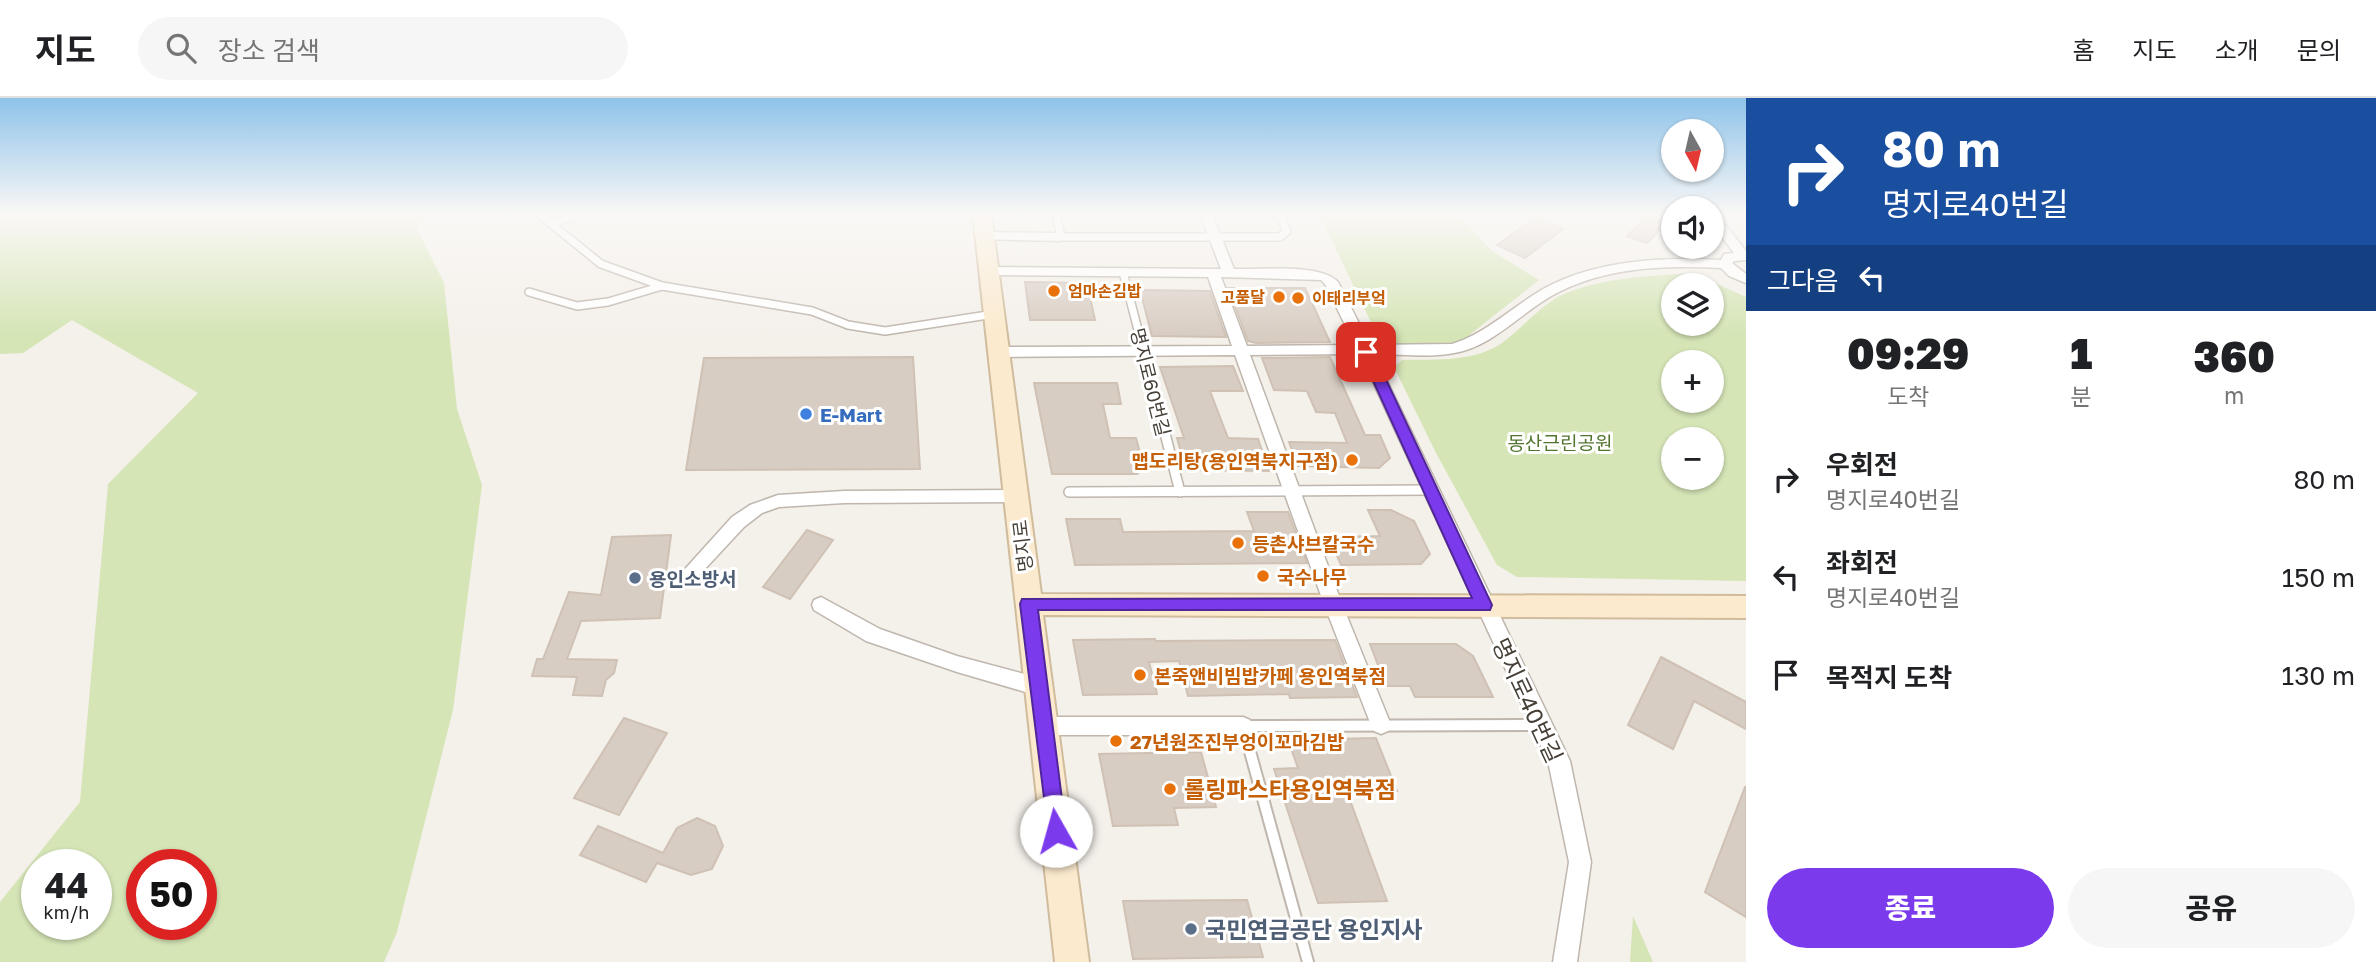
<!DOCTYPE html>
<html lang="ko">
<head>
<meta charset="utf-8">
<style>
	:root { --surface:#fff; --page:#f6f6f6; --text:#202124; --muted:#757577; --line:#e0e0e0; --accent:#7c3aed }
	body { margin:0; font-family:"Golos Text","Noto Sans KR",sans-serif; background:var(--page); color:var(--text); height:100vh; display:flex; flex-direction:column; font-size:26px; white-space:nowrap }
	* { box-sizing:border-box; margin:0 }
	p { font-size:23px; color:var(--muted) }
	.icon { flex:none; width:38px; height:38px; fill:none; stroke:currentColor; stroke-width:2; stroke-linecap:round; stroke-linejoin:round }
	.map { position:relative; flex:1; overflow:hidden }
	.sheet { display:flex; flex-direction:column; background:var(--surface); width:630px }
	.sheet>* { flex:none }
	.banner { background:#1a4fa0; color:#fff; overflow:hidden }
	.needle { width:46px; rotate:172deg }
	.buttons { position:absolute; left:1661px; top:21px; display:grid; gap:14px }
	.buttons a { display:grid; place-items:center; width:63px; height:63px; border-radius:50%; background:var(--surface); box-shadow:0 2px 5px #0004; font-size:35px }
	.speed { position:absolute; left:21px; top:751px; display:flex; gap:14px; font-size:35px; font-weight:700; text-align:center }
	.speed>* { display:grid; place-content:center; width:91px; height:91px; border-radius:50%; background:var(--surface); box-shadow:0 2px 5px #0004; line-height:1 }
	.speed small { font-size:18px; font-weight:400 }
	.speed .limit { border:10px solid #d22; background:#fff; color:#111 }
	.pin { position:absolute; display:grid; place-items:center; width:60px; height:60px; color:#fff; margin:-30px; border-radius:14px; box-shadow:0 4px 10px #0006 }
	.me { position:absolute; width:77px; margin:-38px; rotate:353deg; stroke-linejoin:round; filter:drop-shadow(0 0 5px #0008) }
	.turn { display:flex; align-items:center; gap:24px; height:147px; padding:0 21px; font-size:32px }
	.turn .icon { width:91px; height:91px; stroke-width:2.5 }
	.turn b { display:block; font-size:49px; line-height:60px }
	.then { display:flex; align-items:center; height:66px; padding:0 21px; background:#0003; gap:14px; font-size:26px }
	.eta { display:flex; justify-content:space-evenly; align-items:center; height:119px; text-align:center }
	.eta b { font-size:42px; font-weight:800; line-height:49px }
	.cta { display:flex; gap:14px; margin-top:auto; padding:14px 21px }
	.cta a { flex:1; height:80px; border-radius:42px; background:var(--accent); color:#fff; font-size:28px; font-weight:800; line-height:80px; text-align:center }
	.cta a+a { background:var(--page); color:var(--text) }
	ul { padding:0; list-style:none }
	li { display:flex; align-items:center; gap:21px; height:98px; padding:0 21px }
	li div { flex:1 }
	li b { display:block; font-size:26px }
	li em { font-style:normal }
	header { display:flex; align-items:center; gap:42px; box-sizing:border-box; height:98px; padding:0 35px; background:var(--surface); border-bottom:2px solid var(--line) }
	header strong { font-size:33px }
	nav { display:flex; gap:38px; margin-inline-start:auto; font-size:24px }
	.search { width:490px; height:63px; background:var(--page); display:flex; align-items:center; gap:18px; box-sizing:border-box; padding:0 24px; border-radius:38px; color:var(--muted); font-size:26px }
	main { display:flex; flex:1; min-height:0 }
	.map>svg:first-child { display:block }
	.green { fill:#d5e5b6; fill-rule:evenodd }
	.building { fill:#d8cdc3; stroke:#cfc1b4; stroke-width:2 }
	.lines { fill:none; stroke-linecap:round; stroke-linejoin:round }
	.lane-far2-casing { stroke:#bfb6ad; stroke-width:10 }
	.lane-far1-casing { stroke:#bfb6ad; stroke-width:12 }
	.lane-casing { stroke:#bfb6ad; stroke-width:14 }
	.street-casing { stroke:#bfb6ad; stroke-width:3 }
	.secondary-casing { stroke:#d0bc9d; stroke-width:4 }
	.lane-far2 { stroke:#fff; stroke-width:7 }
	.lane-far1 { stroke:#fff; stroke-width:9 }
	.lane { stroke:#fff; stroke-width:10 }
	.street { fill:#fff; fill-rule:evenodd }
	.secondary { fill:#fbeacd; fill-rule:evenodd }
	.route { fill:#7c3aed; stroke:#51269a; stroke-width:2 }
	.food-dot { fill:#e8710a; stroke:#fff; stroke-width:2.5 }
	.shop-dot { fill:#3f7fe0; stroke:#fff; stroke-width:2.5 }
	.service-dot { fill:#5c6f8a; stroke:#fff; stroke-width:2.5 }
	.labels { text-anchor:middle; dominant-baseline:central; stroke-width:6; stroke-linejoin:round; paint-order:stroke }
	.far-food-label { font-size:16px; font-weight:bold; fill:#c56008; stroke:#fff; text-anchor:start }
	.street-label { font-size:19px; fill:#474038; stroke:#fff }
	.shop-label { font-size:19px; font-weight:bold; fill:#366cbe; stroke:#fff; text-anchor:start }
	.park-label { font-size:19px; fill:#52762f; stroke:#fff }
	.food-label { font-size:19px; font-weight:bold; fill:#c56008; stroke:#fff; text-anchor:start }
	.service-label { font-size:19px; font-weight:bold; fill:#4e5e75; stroke:#fff; text-anchor:start }
	.near-street-label { font-size:23px; fill:#474038; stroke:#fff }
	.near-food-label { font-size:23px; font-weight:bold; fill:#c56008; stroke:#fff; text-anchor:start }
	.near-service-label { font-size:23px; font-weight:bold; fill:#4e5e75; stroke:#fff; text-anchor:start }
</style>
</head>
<body>
<header>
<strong>지도</strong>
<div class="search"><svg class="icon" aria-label="search" viewBox="0 0 24 24"><circle cx="10" cy="10" r="6"/><path d="M15 15l6 6"/></svg>장소 검색</div>
<nav><a>홈</a><a>지도</a><a>소개</a><a>문의</a></nav>
</header>
<main>
<div class="map">
<svg width="1746" height="864" viewBox="0 0 1746 864">
	<rect width="100%" height="100%" fill="#f4f0ea"/>
	<g class="green">
		<path d="M0 116H425L416 129 444 185 457 311 482 387 453 612 397 834 384 864H0V804L80 704 108 386 198 295 72 222 23 255 0 256ZM96 766V826H37V766ZM201 766V826H142V766Z"/>
		<path d="M1319 116H1457L1491 152 1539 182 1463 242 1443 248 1387 247 1379 241Z"/>
		<path d="M1693 175 1746 199V483L1517 479 1497 467 1435 353 1394 269 1402 262C1437 261 1477 265 1506 242 1525 227 1543 205 1566 195 1607 179 1649 178 1693 175ZM1712 187V226H1673V187ZM1712 264V303H1673V264ZM1712 341V380H1673V341Z"/>
		<path d="M1633 818 1653 864H1630Z"/>
	</g>
	<g class="building">
		<path d="M1648 117 1667 124 1647 145 1627 138Z"/>
		<path d="M1536 119 1563 131 1525 160 1497 147Z"/>
		<path d="M1025 184 1087 185 1095 222H1030Z"/>
		<path d="M1228 190H1305L1330 244 1256 245 1248 243Z"/>
		<path d="M1140 192 1210 193 1226 239 1152 238Z"/>
		<path d="M913 259 920 371 686 372 704 260Z"/>
		<path d="M1330 259 1365 337H1380L1390 360 1379 370 1298 368 1289 344 1347 345 1335 315 1316 314 1307 293 1274 292 1262 260Z"/>
		<path d="M1233 268 1243 293H1210L1228 340 1258 341 1269 373 1186 372 1177 340H1184L1160 269Z"/>
		<path d="M1034 285H1117L1121 306H1103L1110 340H1136L1144 370 1137 376H1052Z"/>
		<path d="M1368 412H1391L1414 423 1430 456 1421 466 1341 467 1329 439 1380 438Z"/>
		<path d="M1247 414H1288L1307 465 1075 467 1066 421H1120L1123 434 1254 433Z"/>
		<path d="M807 432 833 442 790 501 763 489Z"/>
		<path d="M671 437 660 520 581 523 567 561 617 562 614 575 606 582 602 598 573 597 577 579 532 578 537 561H543L569 494 601 497 612 439Z"/>
		<path d="M1155 541 1156 543 1335 542 1357 599 1290 600 1289 596 1188 598 1179 563 1149 564 1157 596 1083 597 1073 542Z"/>
		<path d="M1370 546H1456L1473 558 1493 599H1415L1410 588H1386Z"/>
		<path d="M1661 559 1746 604V631L1694 603 1673 651 1628 627Z"/>
		<path d="M624 620 667 635 619 717 574 700Z"/>
		<path d="M1376 640 1397 693 1347 694 1387 803 1318 805 1274 671 1298 670 1288 642Z"/>
		<path d="M1201 654 1216 709 1174 710 1178 727 1113 728 1099 656Z"/>
		<path d="M1745 689H1746V819L1705 794Z"/>
		<path d="M697 720 715 728 723 748 712 771 691 777 657 765 646 784 580 757 598 728 663 755 677 730Z"/>
		<path d="M1247 802 1263 859 1133 861 1123 803Z"/>
	</g>
	<g class="lines">
		<defs>
			<g id="lane-far2">
				<path d="M539 116 601 166 662 188"/>
				<path d="M1056 116 1061 139H1280L1287 133 1279 116"/>
				<path d="M553 126 577 116"/>
				<path d="M1123 174 1159 313"/>
				<path d="M529 194 577 208 608 204 662 188 812 213 848 227 885 233 994 216"/>
			</g>
			<g id="lane-far1">
				<path d="M1159 312 1180 394"/>
				<path d="M1069 394 1430 392"/>
			</g>
			<path id="lane" d="M1308 864 1243 628 1540 627"/>
			<g id="street">
				<path d="M1200 116H1212L1234 171C1260 172 1321 165 1338 184L1370 247 1452 246C1487 235 1512 209 1543 191 1596 162 1662 159 1721 162L1724 156 1734 155 1712 126V116H1717L1746 153V162L1734 163 1732 165 1746 176V185L1729 178 1721 170C1665 167 1605 169 1555 196 1521 214 1494 248 1454 255 1429 260 1400 256 1374 256L1570 663 1591 764 1577 864H1553L1569 764 1548 663 1360 256 1250 257 1342 506 1391 627 1388 633 1381 636 1374 633 1371 627 1324 506 1235 257 998 259 991 254 998 249 1232 248 1208 179 988 177 981 173 988 169 1221 171ZM1221 179 1321 182 1325 186 1355 247 1247 248Z"/>
				<path d="M984 134 1061 135 1067 139 1061 143 979 141 978 138Z"/>
				<path d="M1016 392 1024 398 1016 404 844 405 779 409 762 415 744 429 691 486 685 488 679 486 676 481 732 419 750 407 778 397 844 393Z"/>
				<path d="M821 499 880 531 957 558 1039 580 1046 583 1049 589 1046 595 1039 598 957 574 866 543 814 512 812 507 814 502Z"/>
				<path d="M1043 619H1243L1250 622 1253 628 1250 634 1243 637H1043L1036 634 1033 628 1036 622Z"/>
			</g>
			<path id="secondary" d="M973 116H991L1041 496 1746 498V520L1043 517 1089 864H1055Z"/>
		</defs>
		<use href="#lane-far2" class="lane-far2-casing"/>
		<use href="#lane-far1" class="lane-far1-casing"/>
		<use href="#lane" class="lane-casing"/>
		<use href="#street" class="street-casing"/>
		<use href="#secondary" class="secondary-casing"/>
		<use href="#lane-far2" class="lane-far2"/>
		<use href="#lane-far1" class="lane-far1"/>
		<use href="#lane" class="lane"/>
		<use href="#street" class="street"/>
		<use href="#secondary" class="secondary"/>
	</g>
	<linearGradient id="sky" x2="0" y2="1"><stop stop-color="#8fc3ea"/><stop offset="0.49" stop-color="#faf8f6"/><stop offset="1" stop-color="#faf8f6" stop-opacity="0"/></linearGradient>
	<rect width="1746" height="237" fill="url(#sky)"/>
	<path class="route" d="M1366 250 1373 254 1492 507 1490 512H1038L1066 733 1063 740 1056 743 1049 740 1020 506 1022 501 1472 500 1360 254Z"/>
	<g class="food-dot">
		<circle cx="1054" cy="193" r="7"/>
		<circle cx="1279" cy="199" r="7"/>
		<circle cx="1298" cy="200" r="7"/>
		<circle cx="1352" cy="362" r="7"/>
		<circle cx="1238" cy="445" r="7"/>
		<circle cx="1263" cy="478" r="7"/>
		<circle cx="1140" cy="577" r="7"/>
		<circle cx="1116" cy="643" r="7"/>
		<circle cx="1170" cy="691" r="7"/>
	</g>
	<circle class="shop-dot" cx="806" cy="316" r="7"/>
	<g class="service-dot">
		<circle cx="635" cy="480" r="7"/>
		<circle cx="1191" cy="831" r="7"/>
	</g>
	<g class="labels">
		<g class="far-food-label">
			<text x="1068" y="193">엄마손김밥</text>
			<text x="1265" y="199" text-anchor="end">고품달</text>
			<text x="1312" y="200">이태리부엌</text>
		</g>
		<g class="street-label">
			<text transform="translate(1151 284) rotate(76)">명지로60번길</text>
			<text transform="translate(1022 448) rotate(-97)">명지로</text>
		</g>
		<g class="shop-label">
			<text x="820" y="316">E-Mart</text>
		</g>
		<g class="park-label">
			<text x="1560" y="344">동산근린공원</text>
		</g>
		<g class="food-label">
			<text x="1338" y="362" text-anchor="end">맵도리탕(용인역북지구점)</text>
			<text x="1252" y="445">등촌샤브칼국수</text>
			<text x="1277" y="478">국수나무</text>
			<text x="1154" y="577">본죽앤비빔밥카페 용인역북점</text>
			<text x="1130" y="643">27년원조진부엉이꼬마김밥</text>
		</g>
		<g class="service-label">
			<text x="649" y="480">용인소방서</text>
		</g>
		<g class="near-street-label">
			<text transform="translate(1528 602) rotate(65)">명지로40번길</text>
		</g>
		<g class="near-food-label">
			<text x="1184" y="691">롤링파스타용인역북점</text>
		</g>
		<g class="near-service-label">
			<text x="1205" y="831">국민연금공단 용인지사</text>
		</g>
	</g>
</svg>
<div class="buttons">
<a><svg class="needle" viewBox="-14 -14 28 28"><path d="M0-13l5 13h-10z" fill="#e53935"/><path d="M0 13l5-13h-10z" fill="#757577"/></svg></a>
<a><svg class="icon" aria-label="sound" viewBox="0 0 24 24"><path d="M4 9h4l5-4v14l-5-4H4zM17 9q2 3 0 6"/></svg></a>
<a><svg class="icon" aria-label="layers" viewBox="0 0 24 24"><path d="M12 4l9 5-9 5-9-5zM3 14l9 5 9-5"/></svg></a>
<a>+</a>
<a>−</a>
</div>
<div class="speed"><div>44<small>km/h</small></div><div class="limit">50</div></div>
<div class="pin" style="left:1366px;top:254px;background:#d93025"><svg class="icon" aria-label="arrive" viewBox="0 0 24 24"><path d="M6 21V4h12l-3 4 3 4H6"/></svg></div>
<svg class="me" style="left:1056px;top:733px" viewBox="-20 -20 40 40"><circle r="19" fill="#fff"/><path d="M0-13L10 11 0 6-10 11z" fill="#7c3aed"/></svg>
</div>
<section class="sheet">
<div class="banner">
<div class="turn"><svg class="icon" aria-label="right" viewBox="0 0 24 24"><path d="M7 20v-9h11M14 6l5 5-5 5"/></svg><div><b>80 m</b>명지로40번길</div></div>
<div class="then">그다음<svg class="icon" aria-label="left" viewBox="0 0 24 24"><path d="M17 20v-9H6M10 6l-5 5 5 5"/></svg></div>
</div>
<div class="eta">
<div><b>09:29</b><p>도착</p></div>
<div><b>1</b><p>분</p></div>
<div><b>360</b><p>m</p></div>
</div>
<ul>
<li><svg class="icon" aria-label="right" viewBox="0 0 24 24"><path d="M7 20v-9h11M14 6l5 5-5 5"/></svg><div><b>우회전</b><p>명지로40번길</p></div><em>80 m</em></li>
<li><svg class="icon" aria-label="left" viewBox="0 0 24 24"><path d="M17 20v-9H6M10 6l-5 5 5 5"/></svg><div><b>좌회전</b><p>명지로40번길</p></div><em>150 m</em></li>
<li><svg class="icon" aria-label="arrive" viewBox="0 0 24 24"><path d="M6 21V4h12l-3 4 3 4H6"/></svg><div><b>목적지 도착</b></div><em>130 m</em></li>
</ul>
<div class="cta"><a>종료</a><a>공유</a></div>
</section>
</main>
</body>
</html>
